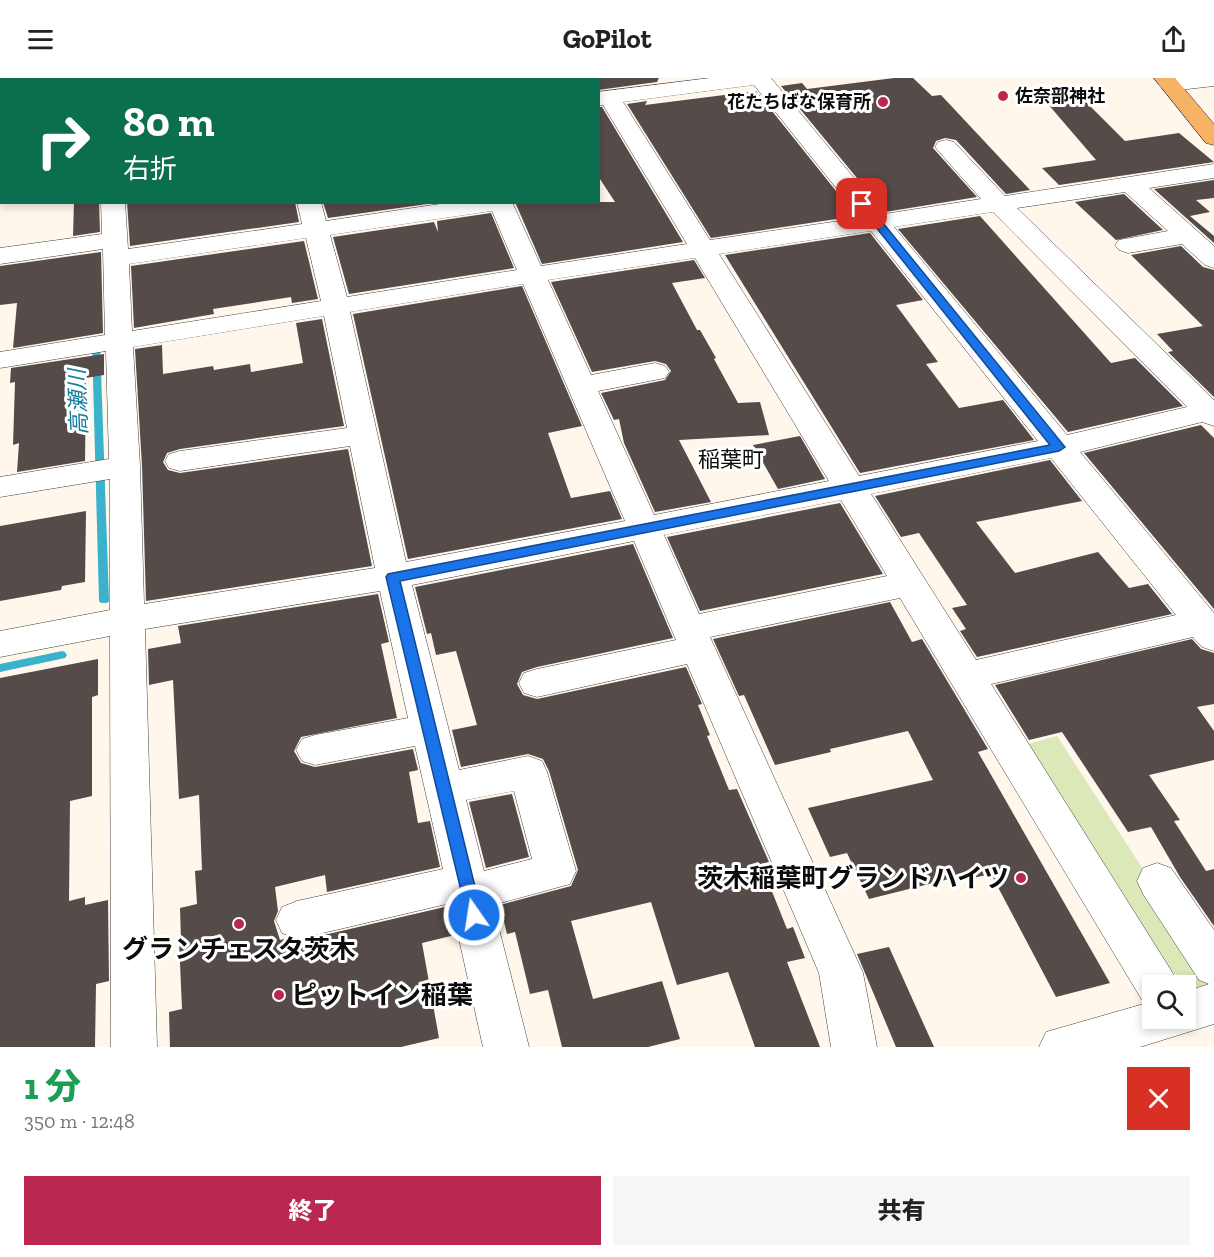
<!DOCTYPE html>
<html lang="ja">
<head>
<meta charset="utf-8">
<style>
	:root { --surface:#fff; --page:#f6f6f6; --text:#222; --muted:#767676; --accent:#ba274f }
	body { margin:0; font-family:"Zilla Slab","Noto Sans JP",serif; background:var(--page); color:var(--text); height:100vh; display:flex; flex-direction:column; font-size:22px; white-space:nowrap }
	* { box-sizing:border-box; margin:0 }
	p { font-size:20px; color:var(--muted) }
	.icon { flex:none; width:33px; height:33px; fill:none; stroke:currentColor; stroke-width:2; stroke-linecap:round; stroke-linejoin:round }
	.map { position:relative; height:969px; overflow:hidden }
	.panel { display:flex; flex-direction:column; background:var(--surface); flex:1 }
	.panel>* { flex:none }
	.hud { position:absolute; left:0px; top:0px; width:600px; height:126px; box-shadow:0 3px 9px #0003; background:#0b6e4f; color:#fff; overflow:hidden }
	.tools { position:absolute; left:1142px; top:897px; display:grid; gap:12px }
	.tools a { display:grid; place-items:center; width:54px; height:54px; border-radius:0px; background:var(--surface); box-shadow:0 3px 9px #0003; font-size:30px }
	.pin { position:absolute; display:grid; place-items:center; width:51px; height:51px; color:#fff; margin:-26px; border-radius:12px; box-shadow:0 3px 9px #0006 }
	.me { position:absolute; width:66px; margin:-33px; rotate:347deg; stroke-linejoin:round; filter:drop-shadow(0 0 4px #0008) }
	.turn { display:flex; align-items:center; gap:21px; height:126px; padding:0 24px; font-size:27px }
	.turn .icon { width:78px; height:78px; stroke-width:2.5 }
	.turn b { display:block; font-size:42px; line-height:51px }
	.round { display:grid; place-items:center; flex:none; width:63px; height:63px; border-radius:0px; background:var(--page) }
	.overview { display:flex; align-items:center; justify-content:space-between; height:102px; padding:0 24px }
	h1 { font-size:36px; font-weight:800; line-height:45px; color:#1e9e55 }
	.button { display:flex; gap:12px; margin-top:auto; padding:12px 24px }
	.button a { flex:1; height:69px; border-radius:0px; background:var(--accent); color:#fff; font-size:24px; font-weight:800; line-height:69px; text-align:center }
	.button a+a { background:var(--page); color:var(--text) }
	header { display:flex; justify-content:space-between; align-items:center; height:78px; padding:0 24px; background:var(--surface); font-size:27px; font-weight:800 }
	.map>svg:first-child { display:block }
	.green { fill:#dbe8b7 }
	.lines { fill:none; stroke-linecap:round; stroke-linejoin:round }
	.stream { fill:#3ab2cb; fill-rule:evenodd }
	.building { fill:#554b49 }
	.minor-casing { stroke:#3f3f3f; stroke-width:1 }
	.major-casing { stroke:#1d1d1d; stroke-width:1 }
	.minor { fill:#fff; fill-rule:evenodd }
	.major { fill:#f6b265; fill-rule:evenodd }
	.route { fill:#1a73e8; stroke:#114b97; stroke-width:1.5 }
	.poi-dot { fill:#ba274f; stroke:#fff; stroke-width:2 }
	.labels { text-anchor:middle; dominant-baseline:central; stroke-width:6; stroke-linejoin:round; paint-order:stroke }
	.far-poi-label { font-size:18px; font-weight:bold; fill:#0c0c0c; stroke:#fff; text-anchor:start }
	.water-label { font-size:22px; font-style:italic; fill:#18809c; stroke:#fff }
	.neighbourhood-label { font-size:22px; fill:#0c0c0c; stroke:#fff }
	.near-poi-label { font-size:26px; font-weight:bold; fill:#0c0c0c; stroke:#fff; text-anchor:end }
</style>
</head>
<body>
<header><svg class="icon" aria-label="menu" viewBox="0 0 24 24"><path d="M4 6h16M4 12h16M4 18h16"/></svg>GoPilot<svg class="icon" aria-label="share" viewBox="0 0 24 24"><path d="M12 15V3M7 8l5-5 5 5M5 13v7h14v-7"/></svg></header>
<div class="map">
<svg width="1214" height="969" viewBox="0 0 1214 969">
	<rect width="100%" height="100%" fill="#fff7ec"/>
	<path class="green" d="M1057 658 1214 901V904L1198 909 1172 894 1028 666Z"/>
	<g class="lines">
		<g class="stream">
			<path d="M93 262H99L100 264 109 523 107 525H101L99 523 92 264Z"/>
			<path d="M62 573 65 574 67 577 65 580 0 594V586Z"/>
		</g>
	</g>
	<g class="building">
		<path d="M598 0H659L657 4 598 12Z"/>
		<path d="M894 0H913L932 18 941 17 1030 112 1006 116 956 62 945 60 936 63 933 70 977 119 885 134 781 8 802 5 807 11Z"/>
		<path d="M756 13 856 138 711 160 627 26 647 23 645 27Z"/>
		<path d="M1084 22 1125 63 1179 55 1214 84 1059 107 1042 90 1096 82 1047 25Z"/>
		<path d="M598 29H602L683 164 542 186 515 124H615L598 98Z"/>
		<path d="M1214 102V120L1196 122 1210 134 1190 138 1214 158V165L1154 111Z"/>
		<path d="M1124 116 1163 152 1116 162 1075 124Z"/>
		<path d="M74 124H99L100 154 73 158Z"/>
		<path d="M127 124H295L299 144 130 168Z"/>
		<path d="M323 124H427V126L328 140Z"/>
		<path d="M491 135 514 190 349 216 333 159 434 144 438 154 437 143Z"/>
		<path d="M980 138 1111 285 1135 280 1183 328 1068 354 898 151Z"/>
		<path d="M870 155 923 222 896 227 938 284 926 286 959 330 1003 322 1034 362 860 395 725 177Z"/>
		<path d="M304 163 318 221 292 225 291 219 213 231 214 236 134 250 131 188Z"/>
		<path d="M1181 168 1203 189 1214 192V319L1168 274 1173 273 1157 256 1203 248 1131 177Z"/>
		<path d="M101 174 103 255 13 270 17 225 0 227V188Z"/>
		<path d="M694 182 705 200 672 205 697 252H700L716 280 714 281 738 325 760 324 769 357 679 362 711 424 655 434 624 365 619 341 614 342 601 315 665 302 671 293 666 286 655 283 592 294 551 204Z"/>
		<path d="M522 208 582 348 548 355 571 420 610 413 622 441 408 481 353 236Z"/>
		<path d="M322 241 344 348 180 371 167 375 163 384 168 392 180 395 348 371 372 488 146 523 142 388 135 271 162 267 163 296 213 288 214 292 250 286 251 294 303 285 296 245Z"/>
		<path d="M104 276V297L86 300 85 383 17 394 19 365 13 367 15 304 10 305 11 290Z"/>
		<path d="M1201 347 1214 360V531L1084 375Z"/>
		<path d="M800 358 825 401 778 411 753 367Z"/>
		<path d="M1050 382 1082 423 976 444 1015 495 1098 474 1129 510 1148 506 1172 536 977 579 960 553 966 551 952 530 967 527 919 455 901 459 875 418Z"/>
		<path d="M840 425 883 496 700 533 667 459Z"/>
		<path d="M86 433 85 504 62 508 61 512 0 523V448Z"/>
		<path d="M633 466 673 560 537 589 522 594 517 606 523 617 537 621 686 589 702 626 698 627 710 657 707 658 729 712 737 711 769 784 761 786 787 851 793 849 805 880 787 884 820 969H755L728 894 677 907 651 824 571 843 593 921 662 903 680 961 648 969H562L548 912 530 916 515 854 507 856 500 827 571 808 578 792 549 693 543 681 528 676 461 689 452 652 477 647 456 573 436 577 431 555 427 556 415 509Z"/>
		<path d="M378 516 389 564 381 566 397 640 301 659 294 673 301 685 315 689 413 671 418 692 409 694 418 745 430 743 440 789 327 814 325 797 275 809 278 833 274 843 280 862 288 860 298 863 449 828 455 857 422 865 439 960 401 969H170L169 934 182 931 179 862 181 861 180 830 197 826 195 793 202 792 199 717 179 721 173 602 149 607 148 571 181 565 178 548Z"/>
		<path d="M890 524 912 564 922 561 988 671 978 674 1110 905 1056 919 991 796 959 803 957 799 869 821 847 775 830 779 808 730 933 702 908 653 830 671 831 674 775 687 744 617 739 618 713 561Z"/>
		<path d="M1192 561 1201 571 1214 575V626L1197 629 1214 653V682L1149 697 1180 742 1174 743 1206 793 1214 791V848L1180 799 1151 749 1128 754 1062 654 1029 662 995 607Z"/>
		<path d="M98 581V617L92 619V718L70 723 69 823 85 819V827L108 822 109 903 96 906 95 969H0V600Z"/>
		<path d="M512 716 529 779 486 790 469 724Z"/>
		<path d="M889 869 934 969H896L857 876Z"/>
	</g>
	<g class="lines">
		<defs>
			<g id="minor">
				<path d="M98 0H118L119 2H98Z"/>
				<rect x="478" y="0" width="20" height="2"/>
				<path d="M710 0H771L884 136 981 121 935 69 938 64 946 62 954 64 1005 118 1214 86V100L1149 110 1214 168V190L1205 187 1182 166 1128 175 1119 172 1115 167 1119 162 1168 153 1125 114 1017 130 1214 322V348L1202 344 1080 374 1214 535V573L1202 569 1193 559 991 606 1172 894 1179 908H1152V940H1185V914L1209 906 1199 902 1143 816 1137 803 1143 790 1157 785 1171 790 1214 852V946L1140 969H1039L1046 954 1147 925 1142 922 900 520 710 559 863 895 877 969H831L819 895 687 586 537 619 524 615 519 605 524 595 537 591 676 562 634 463 412 507 459 692 528 678 542 683 547 694 576 793 570 806 493 827 529 969H483L451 825 297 861 282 855 276 842 282 829 297 823 443 791 415 668 315 687 302 683 296 672 302 661 315 657 408 640 380 513 145 551 157 969H111L110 558 0 579V553L110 532V401L0 419V399L109 381 106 273 0 290V274L105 257 103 171 0 186V170L102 156 101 124H125L128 171 302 146 297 124H321L326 143 453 124H512L541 188 687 166 603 27H598V14ZM754 7 860 140 710 162 623 24ZM492 133 517 192 347 219 330 157ZM993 134 1187 329 1067 357 894 149ZM871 153 1038 363 859 398 719 176ZM306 160 321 223 132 253 129 186ZM695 180 829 403 654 437 598 313 665 300 669 294 665 288 655 285 591 297 548 202ZM523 206 625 443 406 484 350 234ZM324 238 347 350 180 373 169 376 165 383 169 390 180 393 350 368 375 490 144 526 140 388 133 269ZM1051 380 1176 537 976 582 871 416ZM841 422 887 498 699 536 664 457ZM514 713 532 781 484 793 466 722Z"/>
				<path d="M1176 0H1214V8L1170 13 1163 11 1159 7 1163 3Z"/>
				<rect x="0" y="13" width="2" height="12"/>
				<rect x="0" y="92" width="2" height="14"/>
			</g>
			<path id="major" d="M1154 0H1175L1214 46V67L1206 65Z"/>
		</defs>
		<use href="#minor" class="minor-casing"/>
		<use href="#major" class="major-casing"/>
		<use href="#minor" class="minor"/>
		<use href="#major" class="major"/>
	</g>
	<path class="route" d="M859 124H866L1065 369 1059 373 400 503 482 837 480 842 474 844 468 842 386 499 388 496 1050 367 859 128Z"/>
	<g class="poi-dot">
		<circle cx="1003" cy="18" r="6"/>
		<circle cx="883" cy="24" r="6"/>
		<circle cx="1021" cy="800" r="6"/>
		<circle cx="239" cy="846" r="6"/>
		<circle cx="279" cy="917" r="6"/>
	</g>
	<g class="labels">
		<g class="far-poi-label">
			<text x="1015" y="18">佐奈部神社</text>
			<text x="871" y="24" text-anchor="end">花たちばな保育所</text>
		</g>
		<g class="water-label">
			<text transform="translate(78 324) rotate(-92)">高瀬川</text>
		</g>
		<g class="neighbourhood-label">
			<text x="731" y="381">稲葉町</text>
		</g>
		<g class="near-poi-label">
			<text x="1009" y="800">茨木稲葉町グランドハイツ</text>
			<text x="239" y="871" text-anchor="middle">グランチェスタ茨木</text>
			<text x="291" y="917" text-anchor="start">ピットイン稲葉</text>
		</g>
	</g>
</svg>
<div class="tools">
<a><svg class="icon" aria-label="search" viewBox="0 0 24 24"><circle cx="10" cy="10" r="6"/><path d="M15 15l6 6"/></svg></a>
</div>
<div class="pin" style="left:862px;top:126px;background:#d93025"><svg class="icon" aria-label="arrive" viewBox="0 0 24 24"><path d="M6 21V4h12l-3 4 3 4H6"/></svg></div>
<svg class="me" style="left:474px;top:837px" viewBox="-20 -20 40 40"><circle r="17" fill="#1a73e8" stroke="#fff" stroke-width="3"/><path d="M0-11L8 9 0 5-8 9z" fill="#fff"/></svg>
<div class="hud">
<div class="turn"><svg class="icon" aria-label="right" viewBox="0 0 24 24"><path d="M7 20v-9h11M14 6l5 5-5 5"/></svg><div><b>80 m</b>右折</div></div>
</div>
</div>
<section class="panel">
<div class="overview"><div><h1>1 分</h1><p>350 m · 12:48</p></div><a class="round" style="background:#d93025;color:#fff"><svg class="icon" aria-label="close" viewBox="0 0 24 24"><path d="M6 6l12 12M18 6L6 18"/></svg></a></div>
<div class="button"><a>終了</a><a>共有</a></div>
</section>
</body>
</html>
